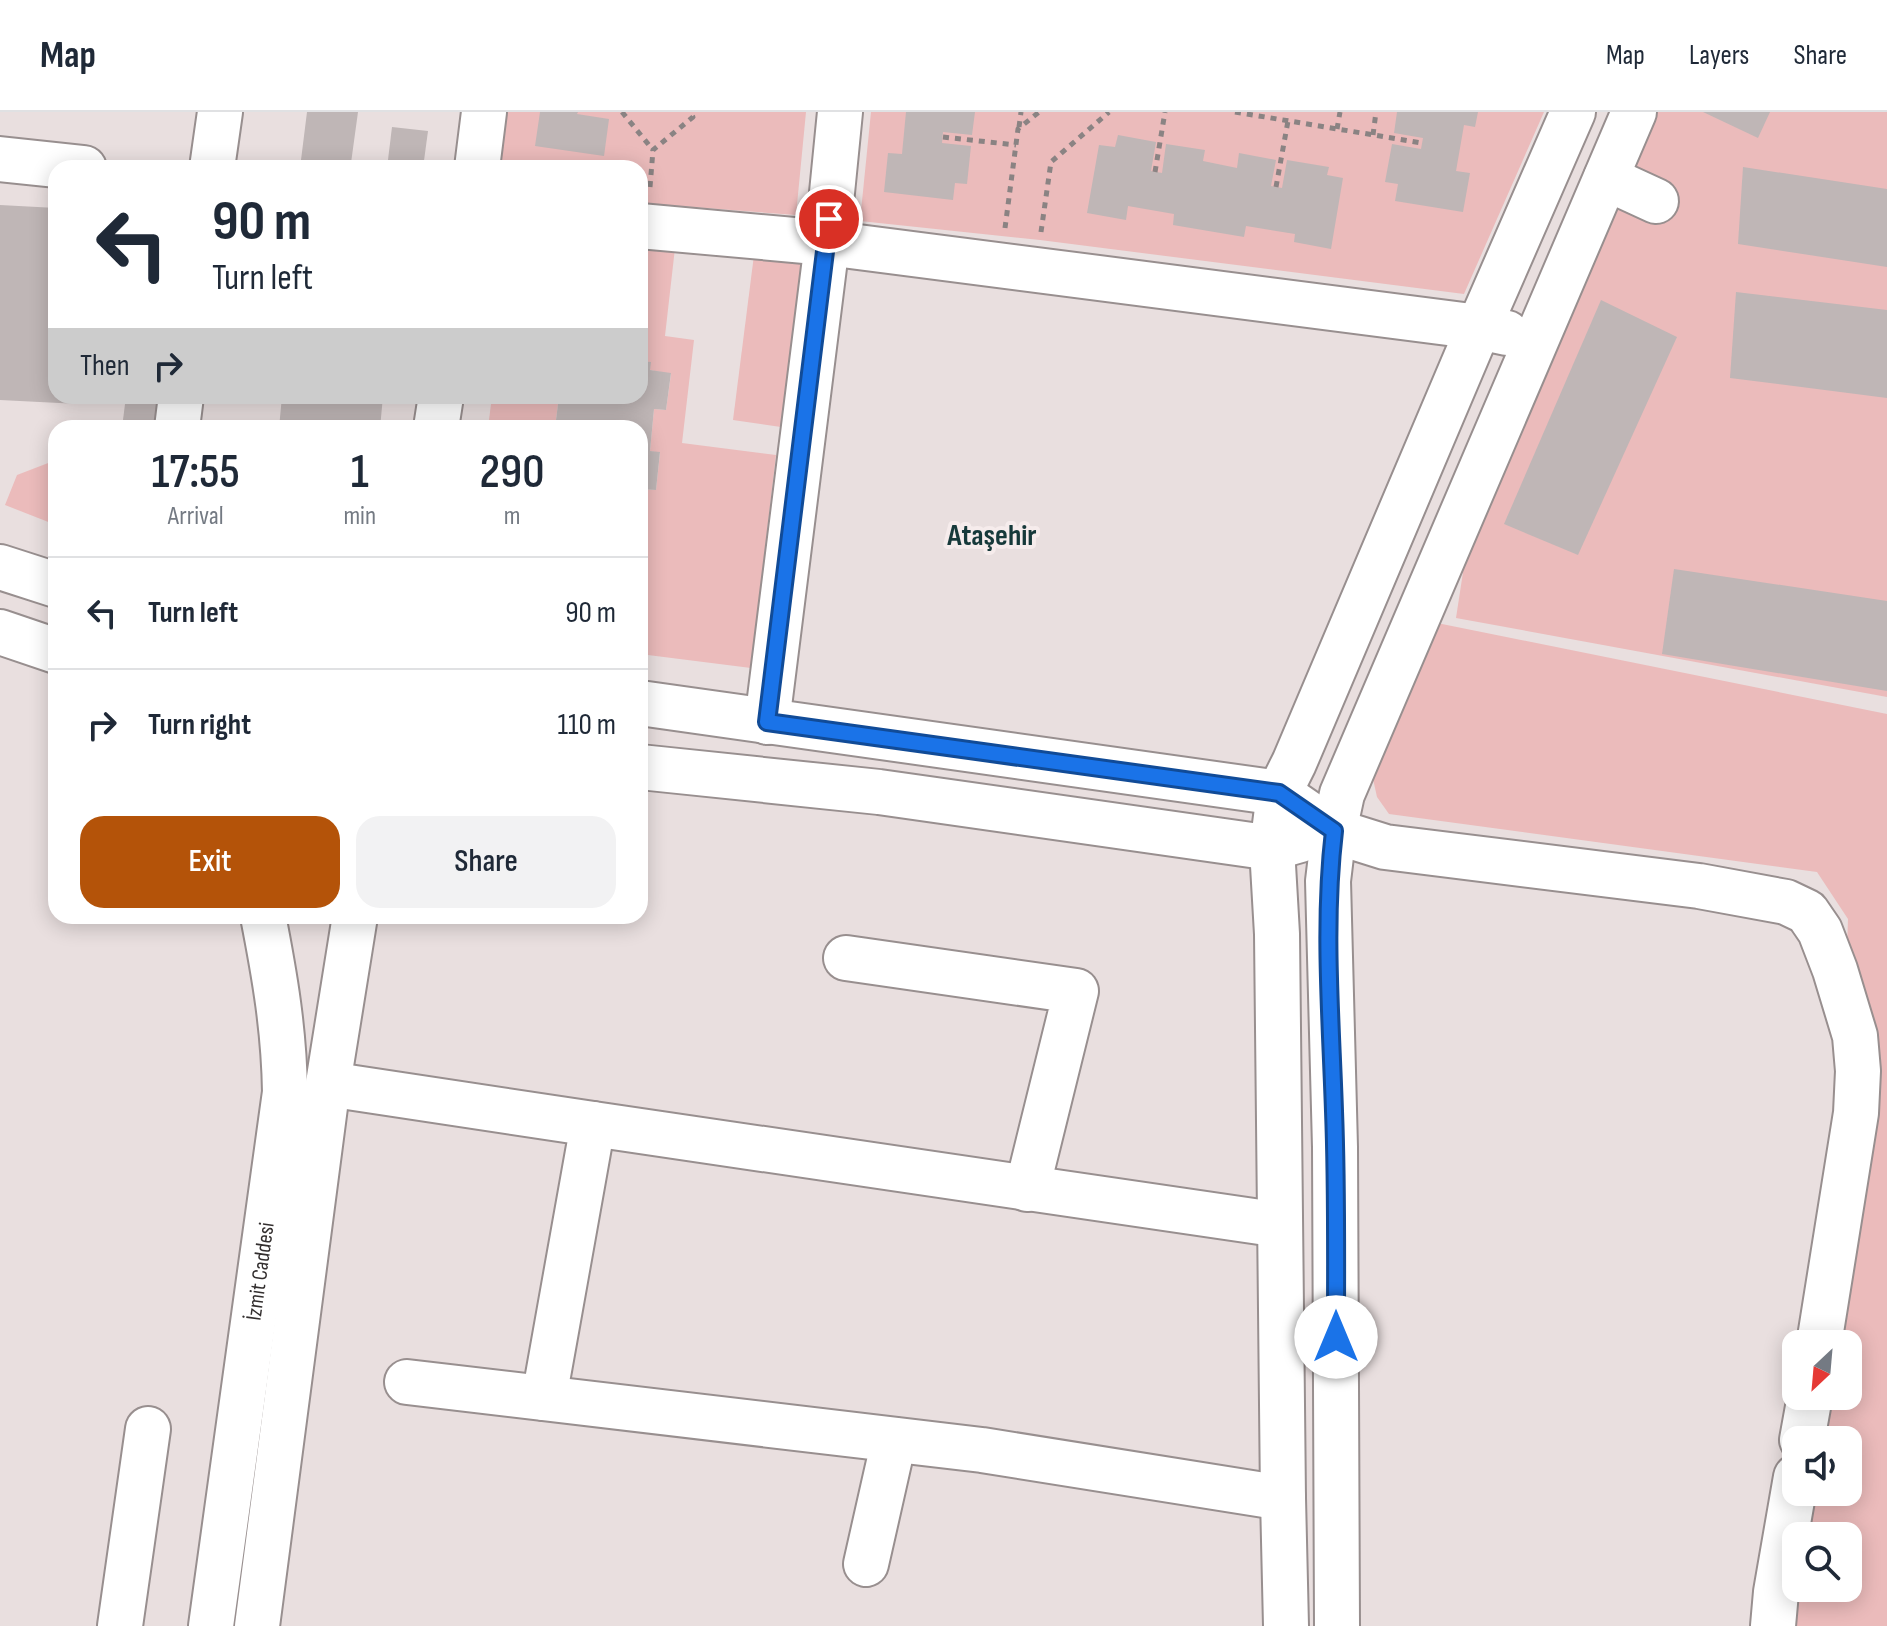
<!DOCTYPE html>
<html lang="en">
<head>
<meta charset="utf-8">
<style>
	:root { --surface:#fff; --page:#f2f2f3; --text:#1f2937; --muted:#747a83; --line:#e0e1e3; --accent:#b45309 }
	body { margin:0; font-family:"Sofia Sans Condensed",sans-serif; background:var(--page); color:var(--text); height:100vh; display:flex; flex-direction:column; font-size:30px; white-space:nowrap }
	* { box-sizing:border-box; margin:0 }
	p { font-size:26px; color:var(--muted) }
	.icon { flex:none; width:44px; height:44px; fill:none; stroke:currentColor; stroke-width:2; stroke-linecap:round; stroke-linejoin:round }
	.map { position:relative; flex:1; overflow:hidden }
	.details { position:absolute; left:48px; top:308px; width:600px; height:504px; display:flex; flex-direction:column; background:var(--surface); border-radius:24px; box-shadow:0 4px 20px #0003 }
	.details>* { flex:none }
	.hud { position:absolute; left:48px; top:48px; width:600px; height:244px; border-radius:24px; box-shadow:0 4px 20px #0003; background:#fff; color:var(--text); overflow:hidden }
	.needle { width:52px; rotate:206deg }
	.buttons { position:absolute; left:1782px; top:1218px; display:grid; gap:16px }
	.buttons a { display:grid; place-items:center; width:80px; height:80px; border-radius:16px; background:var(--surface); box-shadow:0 4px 20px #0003; font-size:40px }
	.pin { position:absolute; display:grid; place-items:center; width:68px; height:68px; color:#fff; margin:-34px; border:4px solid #fff; border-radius:50%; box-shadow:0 2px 8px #0007 }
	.me { position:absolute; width:88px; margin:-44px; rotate:0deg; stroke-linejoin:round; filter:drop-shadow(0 0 6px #0008) }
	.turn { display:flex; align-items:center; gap:28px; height:168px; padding:0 32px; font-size:36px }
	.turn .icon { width:104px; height:104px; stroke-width:2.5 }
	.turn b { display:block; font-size:56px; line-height:68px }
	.then { display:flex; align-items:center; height:76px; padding:0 32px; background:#0003; gap:16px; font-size:30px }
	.eta { display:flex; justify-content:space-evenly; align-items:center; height:136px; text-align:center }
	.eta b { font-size:48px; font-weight:600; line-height:56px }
	.primary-button { display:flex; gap:16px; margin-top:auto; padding:16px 32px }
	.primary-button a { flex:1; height:92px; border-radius:24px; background:var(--accent); color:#fff; font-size:32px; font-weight:600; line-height:92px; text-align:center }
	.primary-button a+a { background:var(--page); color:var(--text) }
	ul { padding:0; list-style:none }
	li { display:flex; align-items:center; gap:24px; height:112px; padding:0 32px; border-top:2px solid var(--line) }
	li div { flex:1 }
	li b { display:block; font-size:30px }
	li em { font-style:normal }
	header { display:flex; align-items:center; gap:48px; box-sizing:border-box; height:112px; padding:0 40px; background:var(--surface); border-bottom:2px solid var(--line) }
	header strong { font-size:38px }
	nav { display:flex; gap:44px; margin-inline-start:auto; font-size:28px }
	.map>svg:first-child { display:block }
	.green { fill:#ebbbbb }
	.building { fill:#bfb6b6 }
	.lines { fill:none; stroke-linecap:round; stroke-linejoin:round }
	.minor-casing { stroke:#988f8f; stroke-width:48 }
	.path { stroke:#8a8383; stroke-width:5; stroke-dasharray:6 6; stroke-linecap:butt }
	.minor { stroke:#fff; stroke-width:44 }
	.route-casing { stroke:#114b97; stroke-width:20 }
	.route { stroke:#1a73e8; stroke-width:14 }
	.labels { text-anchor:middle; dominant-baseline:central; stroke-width:8; stroke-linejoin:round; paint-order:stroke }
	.street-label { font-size:22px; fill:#332f2f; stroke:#f6ecec }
	.district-label { font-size:30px; font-weight:bold; fill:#16393a; stroke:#f6ecec }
</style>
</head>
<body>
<header>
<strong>Map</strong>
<nav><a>Map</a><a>Layers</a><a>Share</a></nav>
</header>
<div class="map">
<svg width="1887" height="1514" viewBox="0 0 1887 1514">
	<rect width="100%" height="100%" fill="#e9dfdf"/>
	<g class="green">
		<path d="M505 0H806L796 103 640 91V56H499Z"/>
		<path d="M871 0H1544L1464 182 1040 128 860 109Z"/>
		<path d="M1643 0H1887V585L1456 506 1469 421Z"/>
		<path d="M640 131 675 136 665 224 694 228 682 331 776 343 751 556 640 542V377L656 378 660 341 650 339 654 297 666 298 671 262 650 258V250L640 249Z"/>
		<path d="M754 143 802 149 781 315 733 308Z"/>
		<path d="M492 284H559L555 316H488Z"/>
		<path d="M56 348V413L5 393 17 363Z"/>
		<path d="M1437 511 1887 602V1514H1795L1798 1476H1848V1424H1805L1812 1380H1848V1328H1822L1830 1284H1848V1232H1839L1875 1021 1881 949 1874 912 1865 881 1847 836 1848 807 1817 760 1389 702 1377 685 1373 667Z"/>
	</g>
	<g class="building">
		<path d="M307 0H358L351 51 361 52V56H300Z"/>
		<path d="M540 0H578L577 2 609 7 604 44 535 34Z"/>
		<path d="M906 0H975L972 23 943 20 942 31 971 34 967 72 955 71 953 88 884 80 888 41 902 42Z"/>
		<path d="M1397 0H1478L1475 15 1464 13 1456 59 1470 61 1463 100 1395 89 1398 72 1385 70 1392 32 1421 37 1423 26 1394 21Z"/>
		<path d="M1703 0H1770L1758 26Z"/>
		<path d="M392 15 428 19 423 56H387Z"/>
		<path d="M1118 23 1156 30 1151 59 1162 61 1166 32 1205 38 1203 49 1237 56 1239 41 1276 48 1271 74 1282 76 1287 48 1329 55 1327 63 1343 66 1331 137 1294 130 1295 122 1246 114 1244 125 1173 113 1174 102 1128 94 1126 108 1087 101 1099 33 1115 35Z"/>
		<path d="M1743 55 1887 77V155L1738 132Z"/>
		<path d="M0 93 56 96V284H80L79 292 0 288Z"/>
		<path d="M1736 180 1887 198V286L1730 266Z"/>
		<path d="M1601 188 1677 225 1578 443 1504 412Z"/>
		<path d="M640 249 651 250 650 258 671 261 666 298 654 297 650 339 660 340 656 378 640 377V316H555L559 284H640Z"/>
		<path d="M126 284H164L159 316H122Z"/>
		<path d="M282 284H383L380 316H279Z"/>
		<path d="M1674 457 1887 489V579L1662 542Z"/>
	</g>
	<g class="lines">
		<defs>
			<g id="minor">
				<path d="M840 0 827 131 1479 215 1507 221"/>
				<path d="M0 47 84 56"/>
				<path d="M212 56 220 0"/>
				<path d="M477 56 484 0"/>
				<path d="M1606 66 1656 89"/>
				<path d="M640 114 827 131 767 610"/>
				<path d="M177 316 181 284"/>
				<path d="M436 316 441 284"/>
				<path d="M0 455 56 473"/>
				<path d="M0 520 56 539"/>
				<path d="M640 591 1279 681 1334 719 1385 735 1699 774 1786 790 1807 800 1820 819 1835 858 1855 924 1858 959 1856 1001 1819 1232"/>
				<path d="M640 655 879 680 1272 736 1300 728"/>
				<path d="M846 846 1076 879 1027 1077"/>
				<path d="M328 972 593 1012 544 1286"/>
				<path d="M593 1012 1280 1113"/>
				<path d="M407 1270 982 1338 1283 1386"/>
				<path d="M1802 1328 1810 1284"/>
				<path d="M866 1452 894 1328"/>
				<path d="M120 1514 148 1317"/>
				<path id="s1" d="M211 1514 285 980C284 918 275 865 263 804"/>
				<path d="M257 1514 328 972 355 804"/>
				<path d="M1286 1514 1283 1386 1277 822 1272 736 1279 681 1294 651 1479 215 1573 0"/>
				<path d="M1337 1514 1335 1035 1328 769 1334 719 1342 682 1634 0"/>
				<path d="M1773 1514 1776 1480 1796 1365"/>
			</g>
		</defs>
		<use href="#minor" class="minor-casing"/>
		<g class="path">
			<path d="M622 0 653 38"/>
			<path d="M1235 0 1422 31"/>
			<path d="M1019 15 1021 0"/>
			<path d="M1337 17 1340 0"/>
			<path d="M1373 23 1376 0"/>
			<path d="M943 25 1016 33"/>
			<path d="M1155 60 1165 0"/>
			<path d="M650 75 653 38 693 5 690 0"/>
			<path d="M1276 75 1288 9"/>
			<path d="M1005 116 1018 17 1039 0"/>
			<path d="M1041 120 1051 50 1109 0"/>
		</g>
		<use href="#minor" class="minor"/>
	</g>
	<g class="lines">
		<defs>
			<path id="route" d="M829 107 767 610 1279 681 1334 719C1323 812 1331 906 1334 999 1337 1074 1336 1150 1336 1225"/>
		</defs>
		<use href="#route" class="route-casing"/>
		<use href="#route" class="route"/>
	</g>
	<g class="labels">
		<g class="street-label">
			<text stroke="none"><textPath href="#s1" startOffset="358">İzmit Caddesi</textPath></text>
		</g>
		<g class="district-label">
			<text x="992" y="424">Ataşehir</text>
		</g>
	</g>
</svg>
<div class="buttons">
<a><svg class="needle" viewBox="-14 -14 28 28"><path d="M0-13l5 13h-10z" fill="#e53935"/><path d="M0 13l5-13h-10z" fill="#747a83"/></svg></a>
<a><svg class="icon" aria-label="sound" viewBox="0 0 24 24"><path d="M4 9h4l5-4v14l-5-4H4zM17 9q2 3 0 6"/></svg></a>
<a><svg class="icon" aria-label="search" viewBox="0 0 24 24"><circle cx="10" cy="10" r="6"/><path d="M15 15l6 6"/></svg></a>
</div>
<div class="pin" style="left:829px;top:107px;background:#d93025"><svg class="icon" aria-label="arrive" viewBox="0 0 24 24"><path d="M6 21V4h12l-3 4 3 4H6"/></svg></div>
<svg class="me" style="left:1336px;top:1225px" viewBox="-20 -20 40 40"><circle r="19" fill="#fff"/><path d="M0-13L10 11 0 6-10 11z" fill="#1a73e8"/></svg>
<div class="hud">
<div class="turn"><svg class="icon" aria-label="left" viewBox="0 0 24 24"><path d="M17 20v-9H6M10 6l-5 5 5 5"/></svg><div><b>90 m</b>Turn left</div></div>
<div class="then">Then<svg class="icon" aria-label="right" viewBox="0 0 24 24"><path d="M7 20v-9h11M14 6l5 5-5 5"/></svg></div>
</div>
<section class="details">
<div class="eta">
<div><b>17:55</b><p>Arrival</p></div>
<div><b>1</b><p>min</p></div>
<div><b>290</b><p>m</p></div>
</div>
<ul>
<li><svg class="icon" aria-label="left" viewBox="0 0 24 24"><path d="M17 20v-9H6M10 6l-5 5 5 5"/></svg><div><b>Turn left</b></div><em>90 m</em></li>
<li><svg class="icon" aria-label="right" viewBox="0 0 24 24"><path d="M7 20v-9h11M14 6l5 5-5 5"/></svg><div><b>Turn right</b></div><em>110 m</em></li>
</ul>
<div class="primary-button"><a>Exit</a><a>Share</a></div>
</section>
</div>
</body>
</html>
